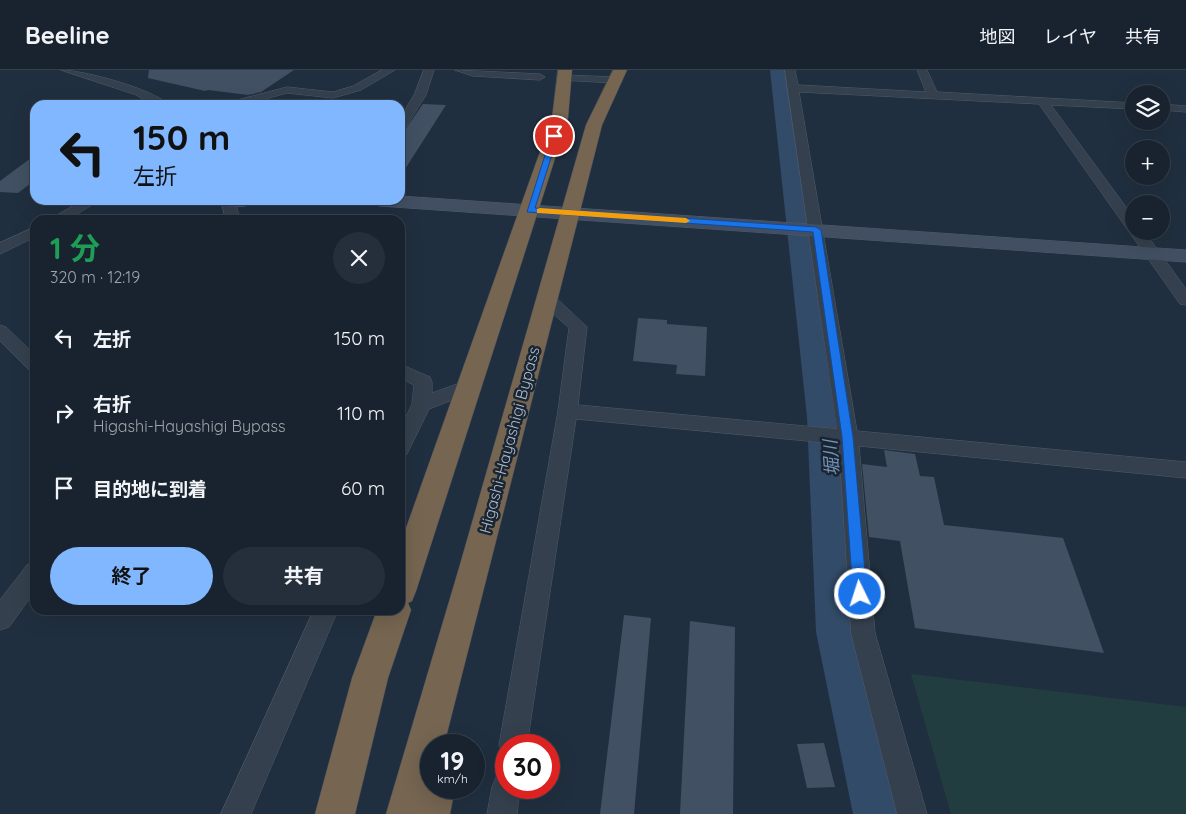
<!DOCTYPE html>
<html lang="ja">
<head>
<meta charset="utf-8">
<style>
	:root { --surface:#18232f; --page:#252f3b; --text:#f1f3f6; --muted:#9fa4aa; --line:#36404b; --accent:#80b7ff }
	body { margin:0; font-family:Quicksand,"Noto Sans JP",sans-serif; background:var(--page); color:var(--text); height:100vh; display:flex; flex-direction:column; font-size:19px; white-space:nowrap }
	* { box-sizing:border-box; margin:0 }
	p { font-size:16px; color:var(--muted) }
	.icon { flex:none; width:28px; height:28px; fill:none; stroke:currentColor; stroke-width:2; stroke-linecap:round; stroke-linejoin:round }
	.map { position:relative; flex:1; overflow:hidden }
	.panel { position:absolute; left:30px; top:145px; width:375px; height:400px; display:flex; flex-direction:column; background:var(--surface); border-radius:15px; box-shadow:0 5px 20px #0002,0 0 0 1px var(--line) }
	.panel>* { flex:none }
	.top-card { position:absolute; left:30px; top:30px; width:375px; height:105px; border-radius:15px; box-shadow:0 5px 20px #0002,0 0 0 1px var(--line); background:#80b7ff; color:#111; overflow:hidden }
	.controls { position:absolute; left:1125px; top:15px; display:grid; gap:10px }
	.controls a { display:grid; place-items:center; width:45px; height:45px; border-radius:50%; background:var(--surface); box-shadow:0 5px 20px #0002,0 0 0 1px var(--line); font-size:25px }
	.speed { position:absolute; left:420px; top:664px; display:flex; gap:10px; font-size:25px; font-weight:700; text-align:center }
	.speed>* { display:grid; place-content:center; width:65px; height:65px; border-radius:50%; background:var(--surface); box-shadow:0 5px 20px #0002,0 0 0 1px var(--line); line-height:1 }
	.speed small { font-size:12px; font-weight:400 }
	.speed .limit { border:8px solid #d22; background:#fff; color:#111 }
	.pin { position:absolute; display:grid; place-items:center; width:42px; height:42px; color:#fff; margin:-21px; border:2px solid #fff; border-radius:50%; box-shadow:0 1px 5px #0007 }
	.me { position:absolute; width:55px; margin:-28px; rotate:356deg; stroke-linejoin:round; filter:drop-shadow(0 0 4px #0008) }
	.turn { display:flex; align-items:center; gap:18px; height:105px; padding:0 20px; font-size:22px }
	.turn .icon { width:65px; height:65px; stroke-width:2.5 }
	.turn b { display:block; font-size:35px; line-height:42px }
	.round { display:grid; place-items:center; flex:none; width:52px; height:52px; border-radius:26px; background:var(--page) }
	.headline { display:flex; align-items:center; justify-content:space-between; height:85px; padding:0 20px }
	h1 { font-size:30px; font-weight:700; line-height:38px; color:#1e9e55 }
	.primary-button { display:flex; gap:10px; margin-top:auto; padding:10px 20px }
	.primary-button a { flex:1; height:58px; border-radius:30px; background:var(--accent); color:#111; font-size:20px; font-weight:700; line-height:58px; text-align:center }
	.primary-button a+a { background:var(--page); color:var(--text) }
	ul { padding:0; list-style:none }
	li { display:flex; align-items:center; gap:15px; height:75px; padding:0 20px }
	li div { flex:1 }
	li b { display:block; font-size:19px }
	li em { font-style:normal }
	header { display:flex; align-items:center; gap:30px; box-sizing:border-box; height:70px; padding:0 25px; background:var(--surface); border-bottom:1px solid var(--line) }
	header strong { font-size:24px }
	nav { display:flex; gap:28px; margin-inline-start:auto; font-size:18px }
	.map>svg:first-child { display:block }
	.green { fill:#223d3f }
	.lines { fill:none; stroke-linecap:round; stroke-linejoin:round }
	.river { fill:#324b68; fill-rule:evenodd }
	.building { fill:#415163 }
	.street-casing { stroke:#505b69; stroke-width:1 }
	.secondary-casing { stroke:#505b69; stroke-width:1 }
	.highway-casing { stroke:#404b59; stroke-width:1 }
	.street { fill:#35404e; fill-rule:evenodd }
	.secondary { fill:#424f62; fill-rule:evenodd }
	.highway { fill:#756551; fill-rule:evenodd }
	.route { fill:#1a73e8; stroke:#114b97 }
	.slow { fill:#f59e0b }
	.labels { text-anchor:middle; dominant-baseline:central; stroke-width:5; stroke-linejoin:round; paint-order:stroke }
	.street-label { font-size:16px; fill:#b0bbca; stroke:#1a2533 }
	.water-label { font-size:18px; font-style:italic; fill:#7493b5; stroke:#1a2533 }
</style>
</head>
<body>
<header>
<strong>Beeline</strong>
<nav><a>地図</a><a>レイヤ</a><a>共有</a></nav>
</header>
<div class="map">
<svg width="1186" height="744" viewBox="0 0 1186 744">
	<rect width="100%" height="100%" fill="#202f3f"/>
	<path class="green" d="M911 604 1186 637V744H951Z"/>
	<g class="lines">
		<path class="river" d="M770 0H792L849 347 870 562 917 744H853L816 562 807 347Z"/>
	</g>
	<g class="building">
		<path d="M149 0H294L261 22 248 25 208 20 205 21 148 8Z"/>
		<path d="M423 34 446 35 400 107V67Z"/>
		<path d="M35 85V110L18 123 0 122V111Z"/>
		<path d="M638 248 667 250V254L707 257 705 306 676 304 677 295 633 291Z"/>
		<path d="M884 380 915 384 920 406 934 407 944 455 1063 468 1104 583 915 558 900 471 869 467 862 394 887 397Z"/>
		<path d="M624 545 651 548 634 744H600Z"/>
		<path d="M690 551 735 557 733 744H680Z"/>
		<path d="M824 673 835 717 807 718 797 674Z"/>
	</g>
	<g class="lines">
		<defs>
			<g id="street">
				<path d="M61 0C83 0 154 19 169 35H154L136 25Z"/>
				<path d="M382 0H395L361 20 333 28 287 23 243 35H224L226 33 287 17 333 22 353 16Z"/>
				<path d="M424 0H434L426 25 404 60 400 61V48L414 25Z"/>
				<path d="M455 0 540 4 545 7 540 10 473 6Z"/>
				<path d="M785 0H795L798 15 926 22 917 0H927L937 22 1134 33V39L1051 35 1134 148V161H1144L1186 219V235L1180 234 1039 34 799 22 857 361 1186 392V408L859 376 875 563 927 744H897L851 563 839 374 576 349 527 675H506V686L503 685 499 675 558 341 569 258 540 232 538 228 540 224H552L587 257 578 335 837 359Z"/>
				<path d="M564 5 615 7 620 10 615 13 560 10 559 8Z"/>
				<path d="M1161 34 1186 36V42L1161 40Z"/>
				<path d="M83 130H100L67 150H49Z"/>
				<path d="M221 130H235L240 150H226Z"/>
				<path d="M35 157V167L0 184V173Z"/>
				<path d="M0 255 6 257 35 285V302L29 300 0 271Z"/>
				<path d="M400 294 430 307 432 312V323L471 309 478 310 480 315 478 320 429 339 407 384 400 387V359L412 334 414 315 400 308Z"/>
				<path d="M35 492V521L9 557 0 560V530L27 495Z"/>
				<path d="M314 540H338L251 744H221Z"/>
				<path d="M506 703V718H520L517 744H487L492 717 496 707Z"/>
			</g>
			<g id="secondary">
				<path d="M400 126 1186 180V192L379 136 372 134 370 130H400Z"/>
				<path d="M219 130H256L254 134C243 137 232 138 221 135Z"/>
			</g>
			<g id="highway">
				<path d="M558 0H572L568 48 416 521 412 531 408 533 411 540 388 608 355 744H315L352 608 377 540H400V475L552 48Z"/>
				<path d="M613 0H627L602 55 444 675H431V718H455L450 744H386L459 498 586 55Z"/>
			</g>
		</defs>
		<use href="#street" class="street-casing"/>
		<use href="#secondary" class="secondary-casing"/>
		<use href="#highway" class="highway-casing"/>
		<use href="#street" class="street"/>
		<use href="#secondary" class="secondary"/>
		<use href="#highway" class="highway"/>
	</g>
	<path class="route" d="M554 64 558 66 535 138 816 157 821 160 853 367 867 524 865 528 860 530 855 528 853 524 842 367 813 162 527 142 551 66Z"/>
	<path class="slow" d="M540 138 686 148 690 151 686 153 537 143V139Z"/>
	<g class="labels">
		<g class="street-label">
			<text transform="translate(509 370) rotate(-75)">Higashi-Hayashigi Bypass</text>
		</g>
		<g class="water-label">
			<text transform="translate(831 388) rotate(-94)">堀川</text>
		</g>
	</g>
</svg>
<div class="controls">
<a><svg class="icon" aria-label="layers" viewBox="0 0 24 24"><path d="M12 4l9 5-9 5-9-5zM3 14l9 5 9-5"/></svg></a>
<a>+</a>
<a>−</a>
</div>
<div class="speed"><div>19<small>km/h</small></div><div class="limit">30</div></div>
<div class="pin" style="left:554px;top:66px;background:#d93025"><svg class="icon" aria-label="arrive" viewBox="0 0 24 24"><path d="M6 21V4h12l-3 4 3 4H6"/></svg></div>
<svg class="me" style="left:860px;top:524px" viewBox="-20 -20 40 40"><circle r="17" fill="#1a73e8" stroke="#fff" stroke-width="3"/><path d="M0-11L8 9 0 5-8 9z" fill="#fff"/></svg>
<div class="top-card">
<div class="turn"><svg class="icon" aria-label="left" viewBox="0 0 24 24"><path d="M17 20v-9H6M10 6l-5 5 5 5"/></svg><div><b>150 m</b>左折</div></div>
</div>
<section class="panel">
<div class="headline"><div><h1>1 分</h1><p>320 m · 12:19</p></div><a class="round"><svg class="icon" aria-label="close" viewBox="0 0 24 24"><path d="M6 6l12 12M18 6L6 18"/></svg></a></div>
<ul>
<li><svg class="icon" aria-label="left" viewBox="0 0 24 24"><path d="M17 20v-9H6M10 6l-5 5 5 5"/></svg><div><b>左折</b></div><em>150 m</em></li>
<li><svg class="icon" aria-label="right" viewBox="0 0 24 24"><path d="M7 20v-9h11M14 6l5 5-5 5"/></svg><div><b>右折</b><p>Higashi-Hayashigi Bypass</p></div><em>110 m</em></li>
<li><svg class="icon" aria-label="arrive" viewBox="0 0 24 24"><path d="M6 21V4h12l-3 4 3 4H6"/></svg><div><b>目的地に到着</b></div><em>60 m</em></li>
</ul>
<div class="primary-button"><a>終了</a><a>共有</a></div>
</section>
</div>
</body>
</html>
